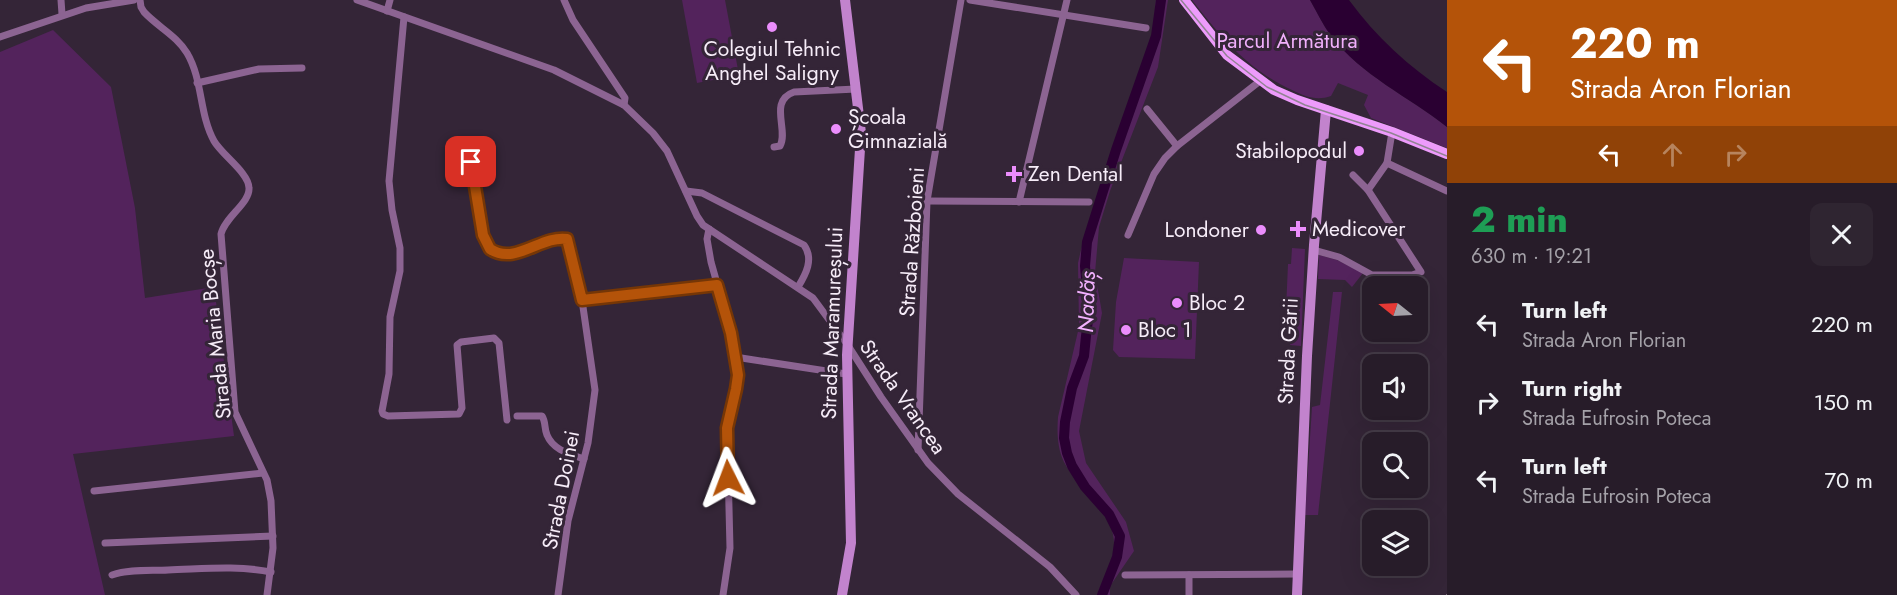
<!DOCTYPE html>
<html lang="en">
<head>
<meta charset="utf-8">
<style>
	:root { --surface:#271c29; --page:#2f2531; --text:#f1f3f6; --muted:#a4a1a8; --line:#433a46 }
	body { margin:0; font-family:Jost,sans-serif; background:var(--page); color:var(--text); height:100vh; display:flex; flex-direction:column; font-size:22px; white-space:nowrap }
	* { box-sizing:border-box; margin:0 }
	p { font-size:20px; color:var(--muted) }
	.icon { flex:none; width:33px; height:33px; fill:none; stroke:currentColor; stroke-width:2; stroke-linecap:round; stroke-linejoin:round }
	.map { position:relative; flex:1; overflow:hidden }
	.panel { display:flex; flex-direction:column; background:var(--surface); width:450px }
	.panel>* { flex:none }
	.top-card { background:#b45309; color:#fff; overflow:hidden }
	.needle { width:39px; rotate:288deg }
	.controls { position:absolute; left:1362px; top:276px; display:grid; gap:12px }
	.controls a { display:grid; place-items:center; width:66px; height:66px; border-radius:12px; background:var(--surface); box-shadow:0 6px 24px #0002,0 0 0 2px var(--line); font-size:30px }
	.pin { position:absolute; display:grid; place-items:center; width:51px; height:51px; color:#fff; margin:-26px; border-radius:12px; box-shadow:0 3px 9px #0006 }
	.me { position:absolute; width:66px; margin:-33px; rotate:357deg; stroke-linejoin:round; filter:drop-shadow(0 0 4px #0008) }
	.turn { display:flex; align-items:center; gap:21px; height:126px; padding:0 24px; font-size:27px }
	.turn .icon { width:78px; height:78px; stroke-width:2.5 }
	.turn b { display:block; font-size:42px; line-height:51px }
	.lanes { display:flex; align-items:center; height:57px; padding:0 24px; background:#0003; justify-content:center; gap:30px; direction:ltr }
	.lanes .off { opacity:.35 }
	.round { display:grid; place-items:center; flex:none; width:63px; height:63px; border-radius:12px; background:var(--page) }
	.head { display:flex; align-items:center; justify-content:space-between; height:102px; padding:0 24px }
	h1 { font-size:36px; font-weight:800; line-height:45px; color:#1e9e55 }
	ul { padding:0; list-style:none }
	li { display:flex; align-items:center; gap:18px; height:78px; padding:0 24px }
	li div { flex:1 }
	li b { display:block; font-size:22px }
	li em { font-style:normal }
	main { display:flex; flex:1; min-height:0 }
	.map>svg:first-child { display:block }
	.green { fill:#53235c }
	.water { fill:#2a0032 }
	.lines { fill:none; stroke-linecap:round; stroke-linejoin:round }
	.river { stroke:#2a0032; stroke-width:10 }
	.street { stroke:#8c6492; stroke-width:7 }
	.secondary { stroke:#c283cd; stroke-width:10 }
	.primary { stroke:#ed9bfb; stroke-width:10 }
	.tram { stroke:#918493; stroke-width:1.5 }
	.rail { stroke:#918493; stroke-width:1.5; stroke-dasharray:8 8; stroke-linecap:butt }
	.route-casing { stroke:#753606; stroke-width:15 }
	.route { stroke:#b45309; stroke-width:10 }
	.poi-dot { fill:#eb8dfc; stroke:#342537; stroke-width:2 }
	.labels { text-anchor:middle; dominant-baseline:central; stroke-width:6; stroke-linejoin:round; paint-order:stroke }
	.park-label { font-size:21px; fill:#f1b0fc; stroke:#342537 }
	.poi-label { font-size:21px; fill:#f6ecf8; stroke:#342537; text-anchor:start }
	.street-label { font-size:21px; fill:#f6ecf8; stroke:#342537 }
	.water-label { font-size:22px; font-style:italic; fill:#f2b1fe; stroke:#342537 }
</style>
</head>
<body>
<main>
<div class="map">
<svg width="1447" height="595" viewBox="0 0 1447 595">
	<rect width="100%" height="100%" fill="#342537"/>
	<g class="green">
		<path d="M682 0H725L739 75 697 83Z"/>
		<path d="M1156 0H1168L1158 67 1110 191 1099 227 1095 273 1102 313 1079 431 1086 463 1126 522 1134 551 1110 586V595H1097C1102 581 1113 563 1114 547 1116 511 1079 491 1064 462 1057 448 1057 431 1058 417L1079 327 1078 263 1081 250 1122 122 1152 40Z"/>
		<path d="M1192 0H1310C1317 12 1323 25 1331 36 1362 76 1408 96 1447 127V148L1371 118 1364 105 1368 95 1338 83 1331 96C1317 101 1306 97 1292 90 1247 69 1222 38 1192 0Z"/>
		<path d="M53 30 111 87 135 208 145 298 214 287 234 436 73 454 105 595H0V52Z"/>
		<path d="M1292 248 1305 249 1301 346 1290 345V334L1285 333 1288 264H1291Z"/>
		<path d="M1319 255 1337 260 1363 273 1352 287 1345 280 1318 279Z"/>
		<path d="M1124 258 1199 262 1195 359 1119 357 1113 350 1116 302Z"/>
		<path d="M1333 292H1342L1318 515H1305L1312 407 1320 405Z"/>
	</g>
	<path class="water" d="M1310 0H1349C1376 37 1409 67 1447 92V127C1408 96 1362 76 1331 36 1323 25 1317 12 1310 0Z"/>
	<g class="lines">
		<path class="river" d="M1102 595 1117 557 1120 536 1109 514 1085 487 1072 466 1067 453 1064 438 1065 422 1072 388 1084 356 1086 336 1089 312 1085 266 1087 242 1116 150 1156 36 1161 0"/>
		<g class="street">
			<path d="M61 0 62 14"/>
			<path d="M140 0 141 7 144 12C158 27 177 36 187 53 203 80 199 114 214 141 222 155 249 173 249 188 250 203 225 217 221 234L235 412 267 480 271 501 273 548 267 595"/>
			<path d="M357 0 554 70 624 105 653 133 667 151 697 216 703 225 813 298 847 344 881 397 928 463 958 494 1050 567 1076 595"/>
			<path d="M564 0 573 20 625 98 624 105"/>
			<path d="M970 0 1146 28"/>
			<path d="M387 11 390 0"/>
			<path d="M404 17 389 181 392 210 400 248V271L390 317 389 374 382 411 383 414 388 416 459 414 462 408 457 345 461 342 494 338 499 343 507 420"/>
			<path d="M0 37 86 8 134 0"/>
			<path d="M197 83 259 69 302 68"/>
			<path d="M1147 109 1177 146"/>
			<path d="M1392 132 1387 163 1447 191"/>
			<path d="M774 147 780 146C789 130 768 101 794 92L856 89"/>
			<path d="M471 162 483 235 490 249 495 252 505 255 554 240 567 239 570 244 582 300 595 390 588 443 568 521 558 595"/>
			<path d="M1368 190 1387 163"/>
			<path d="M686 191 702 193 804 245C814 259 806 274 798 287"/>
			<path d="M927 201 1089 202"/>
			<path d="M1019 202 1067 0"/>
			<path d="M709 229 707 239 711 262 731 333 738 375 727 428 730 548 723 595"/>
			<path d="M1128 235 1154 174 1165 158 1177 146 1260 81"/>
			<path d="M1314 250 1339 257 1372 275H1412L1421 272 1368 190 1353 175"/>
			<path d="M582 300 717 285"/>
			<path d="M735 357 846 374"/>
			<path d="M517 416H542C546 422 544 428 547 435 553 450 570 454 584 459"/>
			<path d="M918 450 927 201 961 0"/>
			<path d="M94 491 263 473"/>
			<path d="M105 543 273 536"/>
			<path d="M112 575C130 569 150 571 168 570 203 569 236 565 271 572"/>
			<path d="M1125 575 1297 574"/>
			<path d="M1189 575V595"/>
		</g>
		<g class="secondary">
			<path d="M842 595 851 543 847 355 861 133 845 0"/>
			<path d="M1297 595 1307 356 1314 245 1326 110"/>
		</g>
		<path class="primary" d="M1184 0 1227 55 1274 90 1297 100 1392 132 1447 154"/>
		<path class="tram" d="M1181 0 1227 56 1267 87 1305 105 1391 133 1447 156"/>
		<path class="rail" d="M1447 595V594"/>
	</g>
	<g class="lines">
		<defs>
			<path id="route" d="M471 162 483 235 490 249C515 266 541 235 567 239L582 300 717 285 731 333 738 375 736 389 727 428 728 478"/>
		</defs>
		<use href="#route" class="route-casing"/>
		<use href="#route" class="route"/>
	</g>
	<g class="poi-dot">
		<circle cx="772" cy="27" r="6"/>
		<circle cx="836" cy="129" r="6"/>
		<circle cx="1359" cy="151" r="6"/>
		<path d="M1011 165h6v6h6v6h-6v6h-6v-6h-6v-6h6z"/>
		<path d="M1295 220h6v6h6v6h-6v6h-6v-6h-6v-6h6z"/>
		<circle cx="1261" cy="230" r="6"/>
		<circle cx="1177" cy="303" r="6"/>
		<circle cx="1126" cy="330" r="6"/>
	</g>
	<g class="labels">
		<g class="park-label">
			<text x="1287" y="41">Parcul Armătura</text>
		</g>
		<g class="poi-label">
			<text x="772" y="49" text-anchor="middle">Colegiul Tehnic<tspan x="772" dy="24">Anghel Saligny</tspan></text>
			<text x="848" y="117">Școala<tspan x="848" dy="24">Gimnazială</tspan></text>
			<text x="1347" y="151" text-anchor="end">Stabilopodul</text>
			<text x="1028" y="174">Zen Dental</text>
			<text x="1312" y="229">Medicover</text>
			<text x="1249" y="230" text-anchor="end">Londoner</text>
			<text x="1189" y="303">Bloc 2</text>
			<text x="1138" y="330">Bloc 1</text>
		</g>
		<g class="street-label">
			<text transform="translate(912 242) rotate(-86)">Strada Războieni</text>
			<text transform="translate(832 323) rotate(-88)">Strada Maramureșului</text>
			<text transform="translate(215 334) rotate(-96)">Strada Maria Bocșe</text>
			<text transform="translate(1288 351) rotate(-87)">Strada Gării</text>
			<text transform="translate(903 397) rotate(55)">Strada Vrancea</text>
			<text transform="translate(561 490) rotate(-79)">Strada Doinei</text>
		</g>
		<g class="water-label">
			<text transform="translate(1086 302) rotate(-88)">Nadăș</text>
		</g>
	</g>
</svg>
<div class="controls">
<a><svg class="needle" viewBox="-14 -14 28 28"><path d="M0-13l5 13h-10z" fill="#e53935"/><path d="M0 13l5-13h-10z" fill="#a4a1a8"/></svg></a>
<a><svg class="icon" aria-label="sound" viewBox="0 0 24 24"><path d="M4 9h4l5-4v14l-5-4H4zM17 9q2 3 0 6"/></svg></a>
<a><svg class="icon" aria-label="search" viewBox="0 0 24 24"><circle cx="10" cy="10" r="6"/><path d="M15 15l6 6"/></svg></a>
<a><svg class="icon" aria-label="layers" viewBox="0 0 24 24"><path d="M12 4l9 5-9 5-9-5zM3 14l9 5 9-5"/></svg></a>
</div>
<div class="pin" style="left:471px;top:162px;background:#d93025"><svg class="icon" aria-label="arrive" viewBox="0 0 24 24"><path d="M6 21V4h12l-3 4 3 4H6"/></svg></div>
<svg class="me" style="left:728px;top:478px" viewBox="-20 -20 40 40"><path d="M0-17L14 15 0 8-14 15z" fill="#b45309" stroke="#fff" stroke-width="4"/></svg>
</div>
<section class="panel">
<div class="top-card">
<div class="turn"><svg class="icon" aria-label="left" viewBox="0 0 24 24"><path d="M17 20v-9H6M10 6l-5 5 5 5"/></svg><div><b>220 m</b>Strada Aron Florian</div></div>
<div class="lanes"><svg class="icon" aria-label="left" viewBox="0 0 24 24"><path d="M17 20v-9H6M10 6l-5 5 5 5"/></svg><svg class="icon off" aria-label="ahead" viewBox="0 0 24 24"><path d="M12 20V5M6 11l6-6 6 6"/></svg><svg class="icon off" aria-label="right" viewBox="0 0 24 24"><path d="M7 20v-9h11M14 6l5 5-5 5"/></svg></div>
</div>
<div class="head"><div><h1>2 min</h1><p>630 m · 19:21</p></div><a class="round"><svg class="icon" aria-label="close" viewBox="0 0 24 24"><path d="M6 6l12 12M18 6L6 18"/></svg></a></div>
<ul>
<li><svg class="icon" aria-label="left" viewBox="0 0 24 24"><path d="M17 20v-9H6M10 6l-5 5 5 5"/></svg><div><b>Turn left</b><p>Strada Aron Florian</p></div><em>220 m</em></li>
<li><svg class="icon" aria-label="right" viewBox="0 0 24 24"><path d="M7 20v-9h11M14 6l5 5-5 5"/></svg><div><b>Turn right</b><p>Strada Eufrosin Poteca</p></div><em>150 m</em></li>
<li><svg class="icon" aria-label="left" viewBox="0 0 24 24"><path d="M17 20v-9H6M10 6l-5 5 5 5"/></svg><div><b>Turn left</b><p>Strada Eufrosin Poteca</p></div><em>70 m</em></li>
</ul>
</section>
</main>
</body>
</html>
